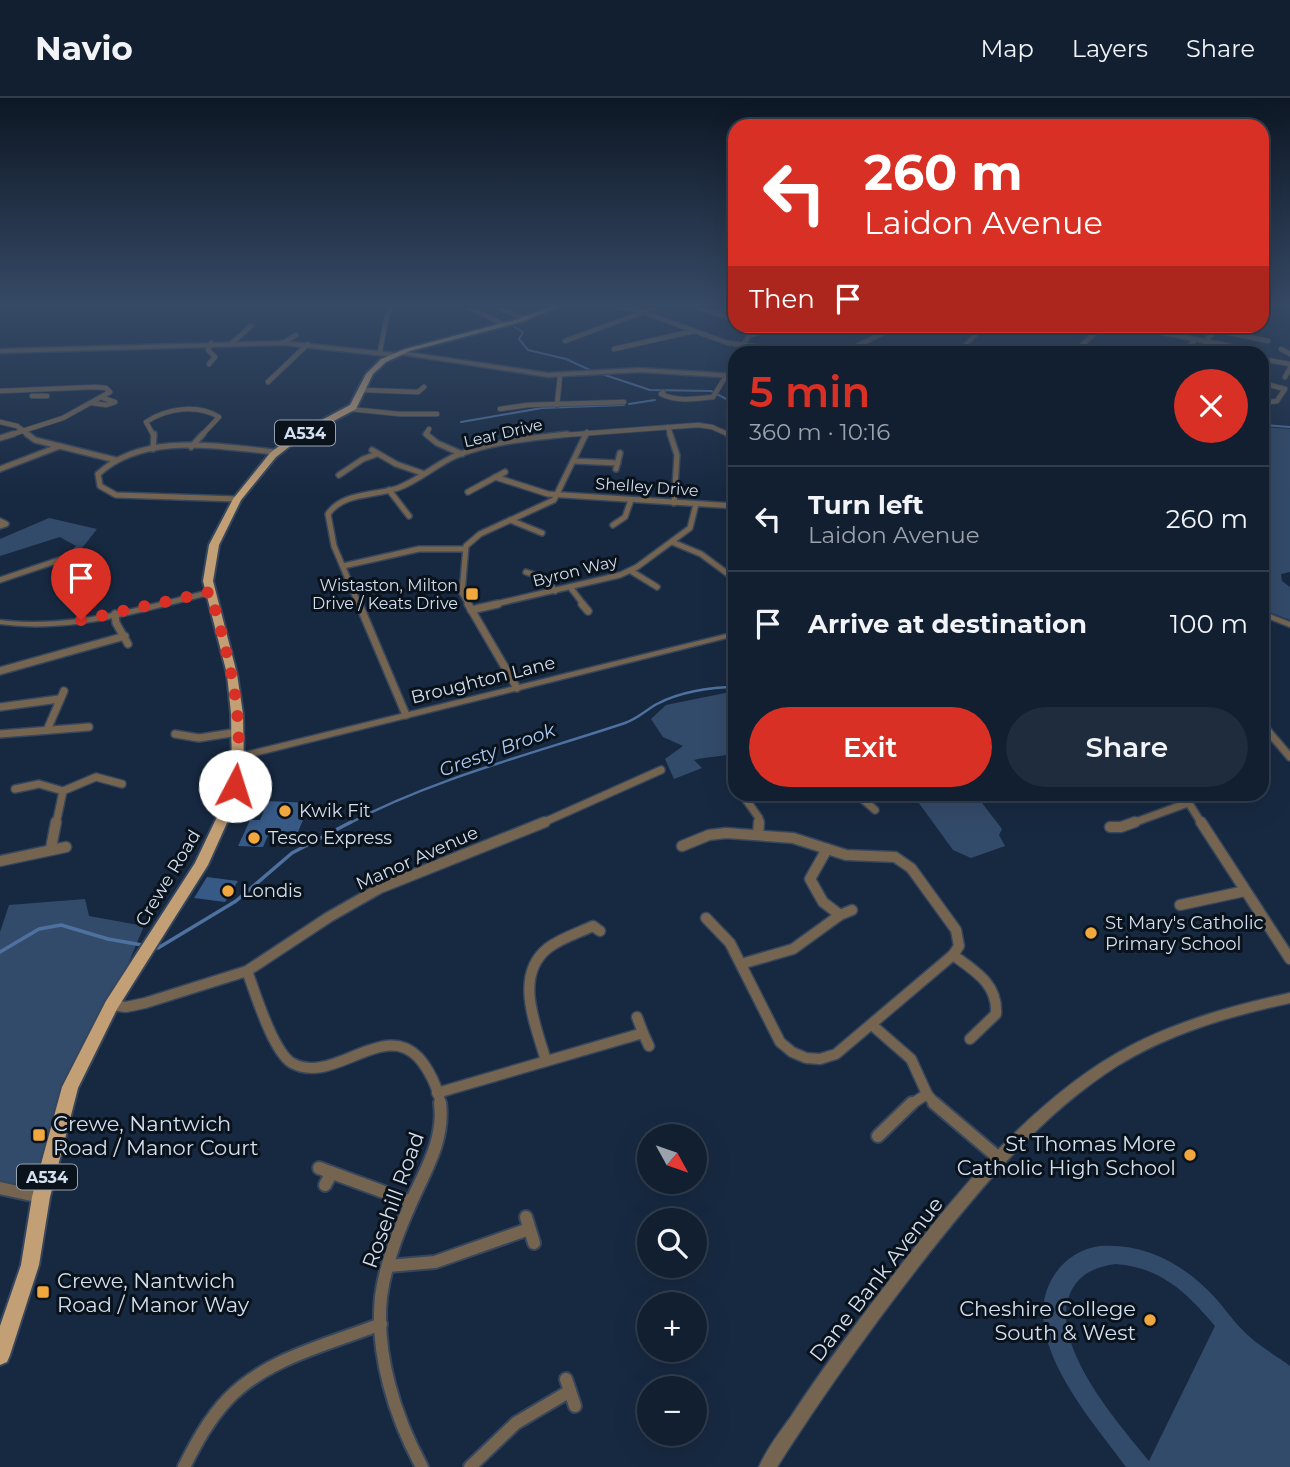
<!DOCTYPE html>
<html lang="en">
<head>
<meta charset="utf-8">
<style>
	:root { --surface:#111f31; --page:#1e2c3d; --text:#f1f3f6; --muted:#9ca2ab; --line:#303d4d; --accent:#d93025 }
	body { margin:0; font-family:Montserrat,sans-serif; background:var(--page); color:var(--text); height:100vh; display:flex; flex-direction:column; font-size:26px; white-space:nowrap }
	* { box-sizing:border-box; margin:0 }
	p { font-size:23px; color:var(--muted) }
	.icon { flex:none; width:38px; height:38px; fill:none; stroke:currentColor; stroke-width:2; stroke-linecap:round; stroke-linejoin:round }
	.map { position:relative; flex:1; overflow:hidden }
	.panel { position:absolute; left:728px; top:248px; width:541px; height:455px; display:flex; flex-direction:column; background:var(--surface); border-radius:21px; box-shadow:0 7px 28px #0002,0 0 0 2px var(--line) }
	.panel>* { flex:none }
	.guide { position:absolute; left:728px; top:21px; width:541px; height:214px; border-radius:21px; box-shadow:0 7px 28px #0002,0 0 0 2px var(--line); background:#d93025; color:#fff; overflow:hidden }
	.needle { width:46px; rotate:130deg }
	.buttons { position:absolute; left:637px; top:1026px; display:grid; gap:14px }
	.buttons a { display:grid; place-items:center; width:70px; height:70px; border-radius:50%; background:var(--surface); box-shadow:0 7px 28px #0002,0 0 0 2px var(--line); font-size:35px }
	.pin { position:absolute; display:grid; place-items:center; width:60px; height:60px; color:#fff; margin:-72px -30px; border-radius:50% 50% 50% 0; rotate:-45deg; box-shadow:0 0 7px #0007 }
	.pin .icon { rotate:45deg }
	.me { position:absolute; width:77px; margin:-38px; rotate:5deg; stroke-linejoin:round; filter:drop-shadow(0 0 5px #0008) }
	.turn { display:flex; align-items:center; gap:24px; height:147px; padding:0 21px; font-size:32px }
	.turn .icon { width:91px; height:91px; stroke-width:2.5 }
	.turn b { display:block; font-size:49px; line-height:60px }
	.then { display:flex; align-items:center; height:66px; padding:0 21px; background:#0003; gap:14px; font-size:26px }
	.round { display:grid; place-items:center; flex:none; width:74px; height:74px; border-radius:37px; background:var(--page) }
	.head { display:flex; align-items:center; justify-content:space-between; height:119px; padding:0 21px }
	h1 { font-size:42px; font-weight:600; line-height:52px; color:var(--accent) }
	.cta { display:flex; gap:14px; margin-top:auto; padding:14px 21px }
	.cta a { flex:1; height:80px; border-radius:42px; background:var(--accent); color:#fff; font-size:28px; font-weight:600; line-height:80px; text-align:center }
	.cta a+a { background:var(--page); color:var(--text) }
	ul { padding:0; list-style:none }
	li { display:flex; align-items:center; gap:21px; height:105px; padding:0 21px; border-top:2px solid var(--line) }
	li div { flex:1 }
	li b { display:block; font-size:26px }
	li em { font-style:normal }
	header { display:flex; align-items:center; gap:42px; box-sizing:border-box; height:98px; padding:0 35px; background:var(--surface); border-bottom:2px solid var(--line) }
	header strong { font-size:33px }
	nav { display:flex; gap:38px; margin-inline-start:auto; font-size:24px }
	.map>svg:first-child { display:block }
	.green { fill:#334b6a; fill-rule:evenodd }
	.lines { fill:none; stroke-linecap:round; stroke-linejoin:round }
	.stream-far2 { stroke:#4e719f; stroke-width:2 }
	.stream-far1 { stroke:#4e719f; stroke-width:2.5 }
	.stream { stroke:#4e719f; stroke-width:3.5 }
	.building { fill:#375986 }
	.minor-far4-casing { stroke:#35465d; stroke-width:6 }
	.minor-far3-casing { stroke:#35465d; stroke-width:8 }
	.minor-far2-casing { stroke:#35465d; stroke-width:10 }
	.minor-far1-casing { stroke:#35465d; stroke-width:13 }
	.minor-casing { stroke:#35465d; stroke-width:16 }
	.tertiary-casing { stroke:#35465d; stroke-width:3 }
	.primary-casing { stroke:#35465d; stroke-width:4 }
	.minor-far4 { stroke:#756450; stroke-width:4.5 }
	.minor-far3 { stroke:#756450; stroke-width:5 }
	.minor-far2 { stroke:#756450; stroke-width:7 }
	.minor-far1 { stroke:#756450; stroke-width:10 }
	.minor { stroke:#756450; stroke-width:12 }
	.tertiary { fill:#756450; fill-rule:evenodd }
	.primary { fill:#c29f75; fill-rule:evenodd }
	.route { stroke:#d93025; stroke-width:12; stroke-dasharray:0 21.6 }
	.poi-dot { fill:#f0a73e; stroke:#0a121c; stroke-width:2.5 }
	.labels { text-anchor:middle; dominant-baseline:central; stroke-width:6; stroke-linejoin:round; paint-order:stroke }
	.shield { fill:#0a121c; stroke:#97a2b0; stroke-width:2 }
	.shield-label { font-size:16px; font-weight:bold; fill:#d3dfef }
	.far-street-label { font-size:16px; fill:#d3dfef; stroke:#0a121c }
	.far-poi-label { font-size:16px; fill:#d3dfef; stroke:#0a121c; text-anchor:end }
	.street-label { font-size:18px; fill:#d3dfef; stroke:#0a121c }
	.poi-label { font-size:18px; fill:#d3dfef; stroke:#0a121c; text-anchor:start }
	.water-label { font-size:19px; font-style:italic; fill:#abcaf4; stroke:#0a121c }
	.near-poi-label { font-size:21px; fill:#d3dfef; stroke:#0a121c; text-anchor:start }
	.near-street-label { font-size:21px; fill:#d3dfef; stroke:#0a121c }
</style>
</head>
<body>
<header>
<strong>Navio</strong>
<nav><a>Map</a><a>Layers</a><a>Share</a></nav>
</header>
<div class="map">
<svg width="1290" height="1369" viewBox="0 0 1290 1369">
	<rect width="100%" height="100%" fill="#172941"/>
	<g class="green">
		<path d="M1262 329 1290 331V474L1281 476 1282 483 1290 489V522L1262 511Z"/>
		<path d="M49 420 97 431 75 459 66 458 76 448 60 439 0 458V441Z"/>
		<path d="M735 593V654C721 660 708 658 694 662L702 670 674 681 665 661 683 648 663 639 651 621 666 607Z"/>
		<path d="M913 697H976L1002 731 999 737 1005 748 971 760 953 752Z"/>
		<path d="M85 801 89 818 144 828 111 907 64 1004 43 1087 0 1085V834L9 807Z"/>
		<path d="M1100 1148C1148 1145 1187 1168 1218 1203 1228 1215 1238 1229 1250 1239 1262 1250 1277 1258 1290 1268V1369H1126C1093 1323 1016 1240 1053 1179 1064 1161 1080 1151 1100 1148ZM1115 1166C1161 1169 1187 1195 1215 1228L1149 1363C1118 1325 1051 1249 1069 1198 1077 1177 1094 1169 1115 1166Z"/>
	</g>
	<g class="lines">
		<g class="stream-far2">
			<path d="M511 227 523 234 519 241 528 252 566 261 592 273"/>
			<path d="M602 276 650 292 711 293 728 302 735 301"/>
			<path d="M629 306 655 302"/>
			<path d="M461 324 542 310 624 307"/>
			<path d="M1262 327 1290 329"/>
		</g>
		<path class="stream-far1" d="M348 726C435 680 532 656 625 625 637 621 646 612 657 606 679 594 711 589 735 589"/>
		<g class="stream">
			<path d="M152 849 158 850 236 803 292 755 351 724"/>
			<path d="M0 854 39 831 61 827 108 841 142 847"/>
		</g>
	</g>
	<g class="building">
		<path d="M268 703 310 705 298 734 270 733 263 749 238 748 250 722H260Z"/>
		<path d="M207 779 230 782 238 783 225 804 194 800Z"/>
	</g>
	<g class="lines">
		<defs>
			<g id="minor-far4">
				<path d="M460 205 505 227"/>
				<path d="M595 205 637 212 728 245 823 256"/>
				<path d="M685 205 729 220"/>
				<path d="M498 210 526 221"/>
				<path d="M717 215 735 208"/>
				<path d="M1127 228 1246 251 1249 253 1247 256"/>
				<path d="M1191 228 1215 232"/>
				<path d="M1033 232 1040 228"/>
				<path d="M565 243 668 205"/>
				<path d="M1205 244 1215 232 1268 243"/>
				<path d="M232 245 251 228"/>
				<path d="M283 245 296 237"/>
				<path d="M743 247 749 238 775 228"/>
				<path d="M1016 250 1046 256"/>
				<path d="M614 251 694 233"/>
				<path d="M1281 251 1290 256"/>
				<path d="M380 253 387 218 393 205"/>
				<path d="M840 256 898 228"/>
				<path d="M1072 256 1103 228"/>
				<path d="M1182 256 1195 242"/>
				<path d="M1262 261 1290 266"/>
				<path d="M209 266 215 259 208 252 211 245"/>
				<path d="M1285 279 1290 270"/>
				<path d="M268 284 308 246"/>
				<path d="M1262 285 1285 291 1277 303 1262 305"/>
				<path d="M363 292 418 294 424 289"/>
				<path d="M0 293 95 289 106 290 110 294 63 320 7 338"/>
				<path d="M663 294 661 296C678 304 695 301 713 299L726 278"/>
				<path d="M32 298H47"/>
				<path d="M92 305 106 307 115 304 103 300"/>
				<path d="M557 307 560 278"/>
				<path d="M350 311 399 316H437"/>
				<path d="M500 311 528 307 624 304"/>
				<path d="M0 324 17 328 30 338"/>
				<path d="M668 329 671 338"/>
				<path d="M154 338 146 324C167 310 197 306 219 319L201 338"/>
				<path d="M428 338 426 336 429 331"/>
				<path d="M551 338 698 327 712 329 732 338"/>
				<path d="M585 338 587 334"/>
			</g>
			<g id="minor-far3">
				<path d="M27 336 35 342 116 362"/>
				<path d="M426 336 437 345 462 356"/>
				<path d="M670 336 677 357 674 405"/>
				<path d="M728 336 735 339"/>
				<path d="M0 340 13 336"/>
				<path d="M191 349 203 336"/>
				<path d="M153 351 154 336"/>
				<path d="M372 352 396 366 422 375"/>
				<path d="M574 363 618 365"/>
				<path d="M0 371 60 348"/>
				<path d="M616 371 620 355"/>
				<path d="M339 377 363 361 377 356"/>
				<path d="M495 379 548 396 735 408"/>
				<path d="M389 392 409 418"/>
				<path d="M468 394 505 374"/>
				<path d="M237 401 116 397 100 388 98 376C144 333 220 349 277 354"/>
				<path d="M510 422 542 435"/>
				<path d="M0 423 6 426 0 428"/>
				<path d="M613 427 625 419 631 402"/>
				<path d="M672 444 701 456 728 476"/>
				<path d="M53 464 75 471 83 477"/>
				<path d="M343 468 419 451H465"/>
				<path d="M631 473 657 489"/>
				<path d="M526 474 546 481 555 493"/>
				<path d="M0 482 68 459"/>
				<path d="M570 489 584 507"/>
				<path d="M359 507 334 448 328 416C343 394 375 398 398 390 418 383 435 367 455 358 489 344 530 340 567 336"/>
				<path d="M469 507 462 495 466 448 480 436 554 402 586 336"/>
				<path d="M491 507 620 477 637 469 690 430 696 406"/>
			</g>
			<g id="minor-far2">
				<path d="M359 506 406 617"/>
				<path d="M468 506 517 590"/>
				<path d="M582 506 588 513"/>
				<path d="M471 512 498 506"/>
				<path d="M115 516 116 525 128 546"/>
				<path d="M0 573 125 538"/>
				<path d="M0 609 59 601"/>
				<path d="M1262 626 1290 659"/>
				<path d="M47 632 64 593"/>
				<path d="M0 636 89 629"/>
				<path d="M175 636 199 640 238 634"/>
				<path d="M735 674V686"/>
				<path d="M15 691 39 686 63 693"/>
				<path d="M742 696 759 720V726"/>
				<path d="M857 696 875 712"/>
				<path d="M1183 696 1202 726"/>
				<path d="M56 726 63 693 96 679 122 686"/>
				<path d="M540 726 661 672"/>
				<path d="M1130 726 1188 705"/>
			</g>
			<g id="minor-far1">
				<path d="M1201 724 1290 861"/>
				<path d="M1110 729H1121L1135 724"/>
				<path d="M758 737 759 724"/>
				<path d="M682 748 709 737 726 735 793 740 846 757 895 759 911 770 956 832 959 848 953 857 836 956 820 961 806 960 792 954 780 944 730 845 706 820"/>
				<path d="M51 750 56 724"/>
				<path d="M0 763 66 749"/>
				<path d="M1180 807 1245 793"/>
				<path d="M840 817 852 812"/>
				<path d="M953 857C975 873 998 886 996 916L970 941"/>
				<path d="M741 866 793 851 840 817 823 804 810 781 827 751"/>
				<path d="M247 873C255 894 273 954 292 965 333 988 382 922 418 959 429 971 438 990 441 1007"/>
				<path d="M111 907 126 909 145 905 247 873 329 819 380 790 545 724"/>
				<path d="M637 919 643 935"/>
				<path d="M872 927 911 961 927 996 936 1007"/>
				<path d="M546 963C536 927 513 878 548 850 561 840 578 835 593 828L600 833"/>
				<path d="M437 995 643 935 649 948"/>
				<path d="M910 1007 927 996"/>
			</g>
			<g id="minor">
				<path d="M934 1005 1000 1061"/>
				<path d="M878 1038 912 1005"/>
				<path d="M319 1070 411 1104"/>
				<path d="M325 1087 331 1076"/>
				<path d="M0 1090 41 1099"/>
				<path d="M526 1119 534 1145"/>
				<path d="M388 1168 435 1164 529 1131"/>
				<path d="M566 1281 575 1308"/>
				<path d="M184 1369C196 1345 209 1321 228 1301 267 1260 330 1246 381 1226"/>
				<path d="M422 1369C395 1319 375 1256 381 1199 385 1167 397 1136 410 1107 424 1074 445 1043 440 1005"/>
				<path d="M470 1369 516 1325 570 1293"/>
			</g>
			<g id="tertiary">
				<path d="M982 228H986L959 256H954Z"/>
				<path d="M283 243 395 255 398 257 395 259 283 247 0 255V251Z"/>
				<path d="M400 253 548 275 640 270 735 276V280L640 274 548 279 398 256 397 255Z"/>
				<path d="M210 492H213V496C143 513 73 536 0 526V522C72 531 141 508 210 492Z"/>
				<path d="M1262 513 1290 524V529L1262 518Z"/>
				<path d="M735 534V538L238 662 233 659 238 656Z"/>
				<path d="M1290 895V905C1230 918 1170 935 1117 968 1042 1016 985 1085 930 1154 876 1223 824 1295 777 1369H759C766 1352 779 1335 790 1320 812 1286 836 1253 860 1221 933 1124 1021 1005 1130 948 1180 922 1235 907 1290 895Z"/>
			</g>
			<path id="primary" d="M559 205H568L522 224 410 253 386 264 373 276 356 311 298 342 276 359 241 402 219 447 213 483 237 576 243 616 244 674 239 698 208 767 117 911 78 990 50 1099 39 1167 10 1257 7 1264 0 1267V1228L21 1167 32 1099 62 989 106 903 195 765 227 698 232 674 231 616 227 576 203 483 209 447 233 401 270 355 292 338 350 307 366 276 381 261 405 251 518 221Z"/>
		</defs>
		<use href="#minor-far4" class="minor-far4-casing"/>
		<use href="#minor-far3" class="minor-far3-casing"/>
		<use href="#minor-far2" class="minor-far2-casing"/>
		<use href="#minor-far1" class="minor-far1-casing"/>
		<use href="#minor" class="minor-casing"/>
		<use href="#tertiary" class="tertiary-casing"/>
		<use href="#primary" class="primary-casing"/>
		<use href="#minor-far4" class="minor-far4"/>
		<use href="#minor-far3" class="minor-far3"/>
		<use href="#minor-far2" class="minor-far2"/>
		<use href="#minor-far1" class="minor-far1"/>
		<use href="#minor" class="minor"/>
		<use href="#tertiary" class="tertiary"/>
		<use href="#primary" class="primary"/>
	</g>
	<linearGradient id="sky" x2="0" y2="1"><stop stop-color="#0d1724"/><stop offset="0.52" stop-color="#364965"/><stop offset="1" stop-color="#364965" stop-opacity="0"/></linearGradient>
	<rect width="1290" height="397" fill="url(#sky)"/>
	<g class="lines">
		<path class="route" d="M81 522 210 494C228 556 247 623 235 688"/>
	</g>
	<g class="poi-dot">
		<rect x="465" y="489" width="14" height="14" rx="3.5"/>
		<circle cx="285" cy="713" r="7"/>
		<circle cx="254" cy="740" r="7"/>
		<circle cx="228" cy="793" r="7"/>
		<circle cx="1091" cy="835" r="7"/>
		<rect x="32" y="1030" width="14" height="14" rx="3.5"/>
		<circle cx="1190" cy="1057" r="7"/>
		<rect x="36" y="1187" width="14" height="14" rx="3.5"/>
		<circle cx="1150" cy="1222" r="7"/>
	</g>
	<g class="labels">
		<g class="shield">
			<rect x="275" y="322.5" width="60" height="25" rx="5"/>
			<rect x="17" y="1066.5" width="60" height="25" rx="5"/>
		</g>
		<g class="shield-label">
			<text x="305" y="335">A534</text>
			<text x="47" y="1079">A534</text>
		</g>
		<g class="far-street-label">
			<text transform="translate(503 335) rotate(-13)">Lear Drive</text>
			<text transform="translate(647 389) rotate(4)">Shelley Drive</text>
			<text transform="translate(575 473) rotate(-14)">Byron Way</text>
		</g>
		<g class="far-poi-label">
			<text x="458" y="487">Wistaston, Milton<tspan x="458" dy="18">Drive / Keats Drive</tspan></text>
		</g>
		<g class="street-label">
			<text transform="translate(483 582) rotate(-14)">Broughton Lane</text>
			<text transform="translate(417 760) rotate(-24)">Manor Avenue</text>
			<text transform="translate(168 780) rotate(-59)">Crewe Road</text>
		</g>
		<g class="poi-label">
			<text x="299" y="713">Kwik Fit</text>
			<text x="268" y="740">Tesco Express</text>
			<text x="242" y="793">Londis</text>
			<text x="1105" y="825">St Mary's Catholic<tspan x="1105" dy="21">Primary School</tspan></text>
		</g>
		<g class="water-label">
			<text transform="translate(497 652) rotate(-20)">Gresty Brook</text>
		</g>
		<g class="near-poi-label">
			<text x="53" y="1025">Crewe, Nantwich<tspan x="53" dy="24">Road / Manor Court</tspan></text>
			<text x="1176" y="1045" text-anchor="end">St Thomas More<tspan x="1176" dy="24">Catholic High School</tspan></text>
			<text x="57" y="1182">Crewe, Nantwich<tspan x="57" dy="24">Road / Manor Way</tspan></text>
			<text x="1136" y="1210" text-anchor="end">Cheshire College<tspan x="1136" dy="24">South &amp; West</tspan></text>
		</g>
		<g class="near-street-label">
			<text transform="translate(393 1102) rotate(-70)">Rosehill Road</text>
			<text transform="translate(876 1181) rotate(-52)">Dane Bank Avenue</text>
		</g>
	</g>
</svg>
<div class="buttons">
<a><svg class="needle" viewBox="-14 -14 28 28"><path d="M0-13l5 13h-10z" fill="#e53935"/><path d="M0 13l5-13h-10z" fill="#9ca2ab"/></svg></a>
<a><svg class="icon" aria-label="search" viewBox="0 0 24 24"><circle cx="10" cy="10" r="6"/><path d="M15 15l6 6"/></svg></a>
<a>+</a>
<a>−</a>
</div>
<div class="pin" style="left:81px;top:522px;background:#d93025"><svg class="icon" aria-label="arrive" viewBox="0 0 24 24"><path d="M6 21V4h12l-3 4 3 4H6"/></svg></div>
<svg class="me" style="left:235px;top:688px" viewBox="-20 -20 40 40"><circle r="19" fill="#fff"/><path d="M0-13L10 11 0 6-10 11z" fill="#d93025"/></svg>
<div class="guide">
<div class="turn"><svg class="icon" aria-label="left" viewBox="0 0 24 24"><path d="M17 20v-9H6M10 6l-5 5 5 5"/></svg><div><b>260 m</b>Laidon Avenue</div></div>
<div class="then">Then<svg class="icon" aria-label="arrive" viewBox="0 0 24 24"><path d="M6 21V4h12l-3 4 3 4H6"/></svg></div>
</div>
<section class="panel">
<div class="head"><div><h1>5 min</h1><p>360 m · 10:16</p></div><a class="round" style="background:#d93025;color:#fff"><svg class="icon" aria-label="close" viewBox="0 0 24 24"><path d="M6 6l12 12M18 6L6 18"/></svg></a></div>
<ul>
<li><svg class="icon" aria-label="left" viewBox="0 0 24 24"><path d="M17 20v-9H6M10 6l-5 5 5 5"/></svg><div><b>Turn left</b><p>Laidon Avenue</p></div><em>260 m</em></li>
<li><svg class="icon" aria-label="arrive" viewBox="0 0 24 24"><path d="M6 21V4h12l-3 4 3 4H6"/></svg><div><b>Arrive at destination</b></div><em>100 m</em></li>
</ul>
<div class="cta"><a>Exit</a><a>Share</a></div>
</section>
</div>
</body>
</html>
